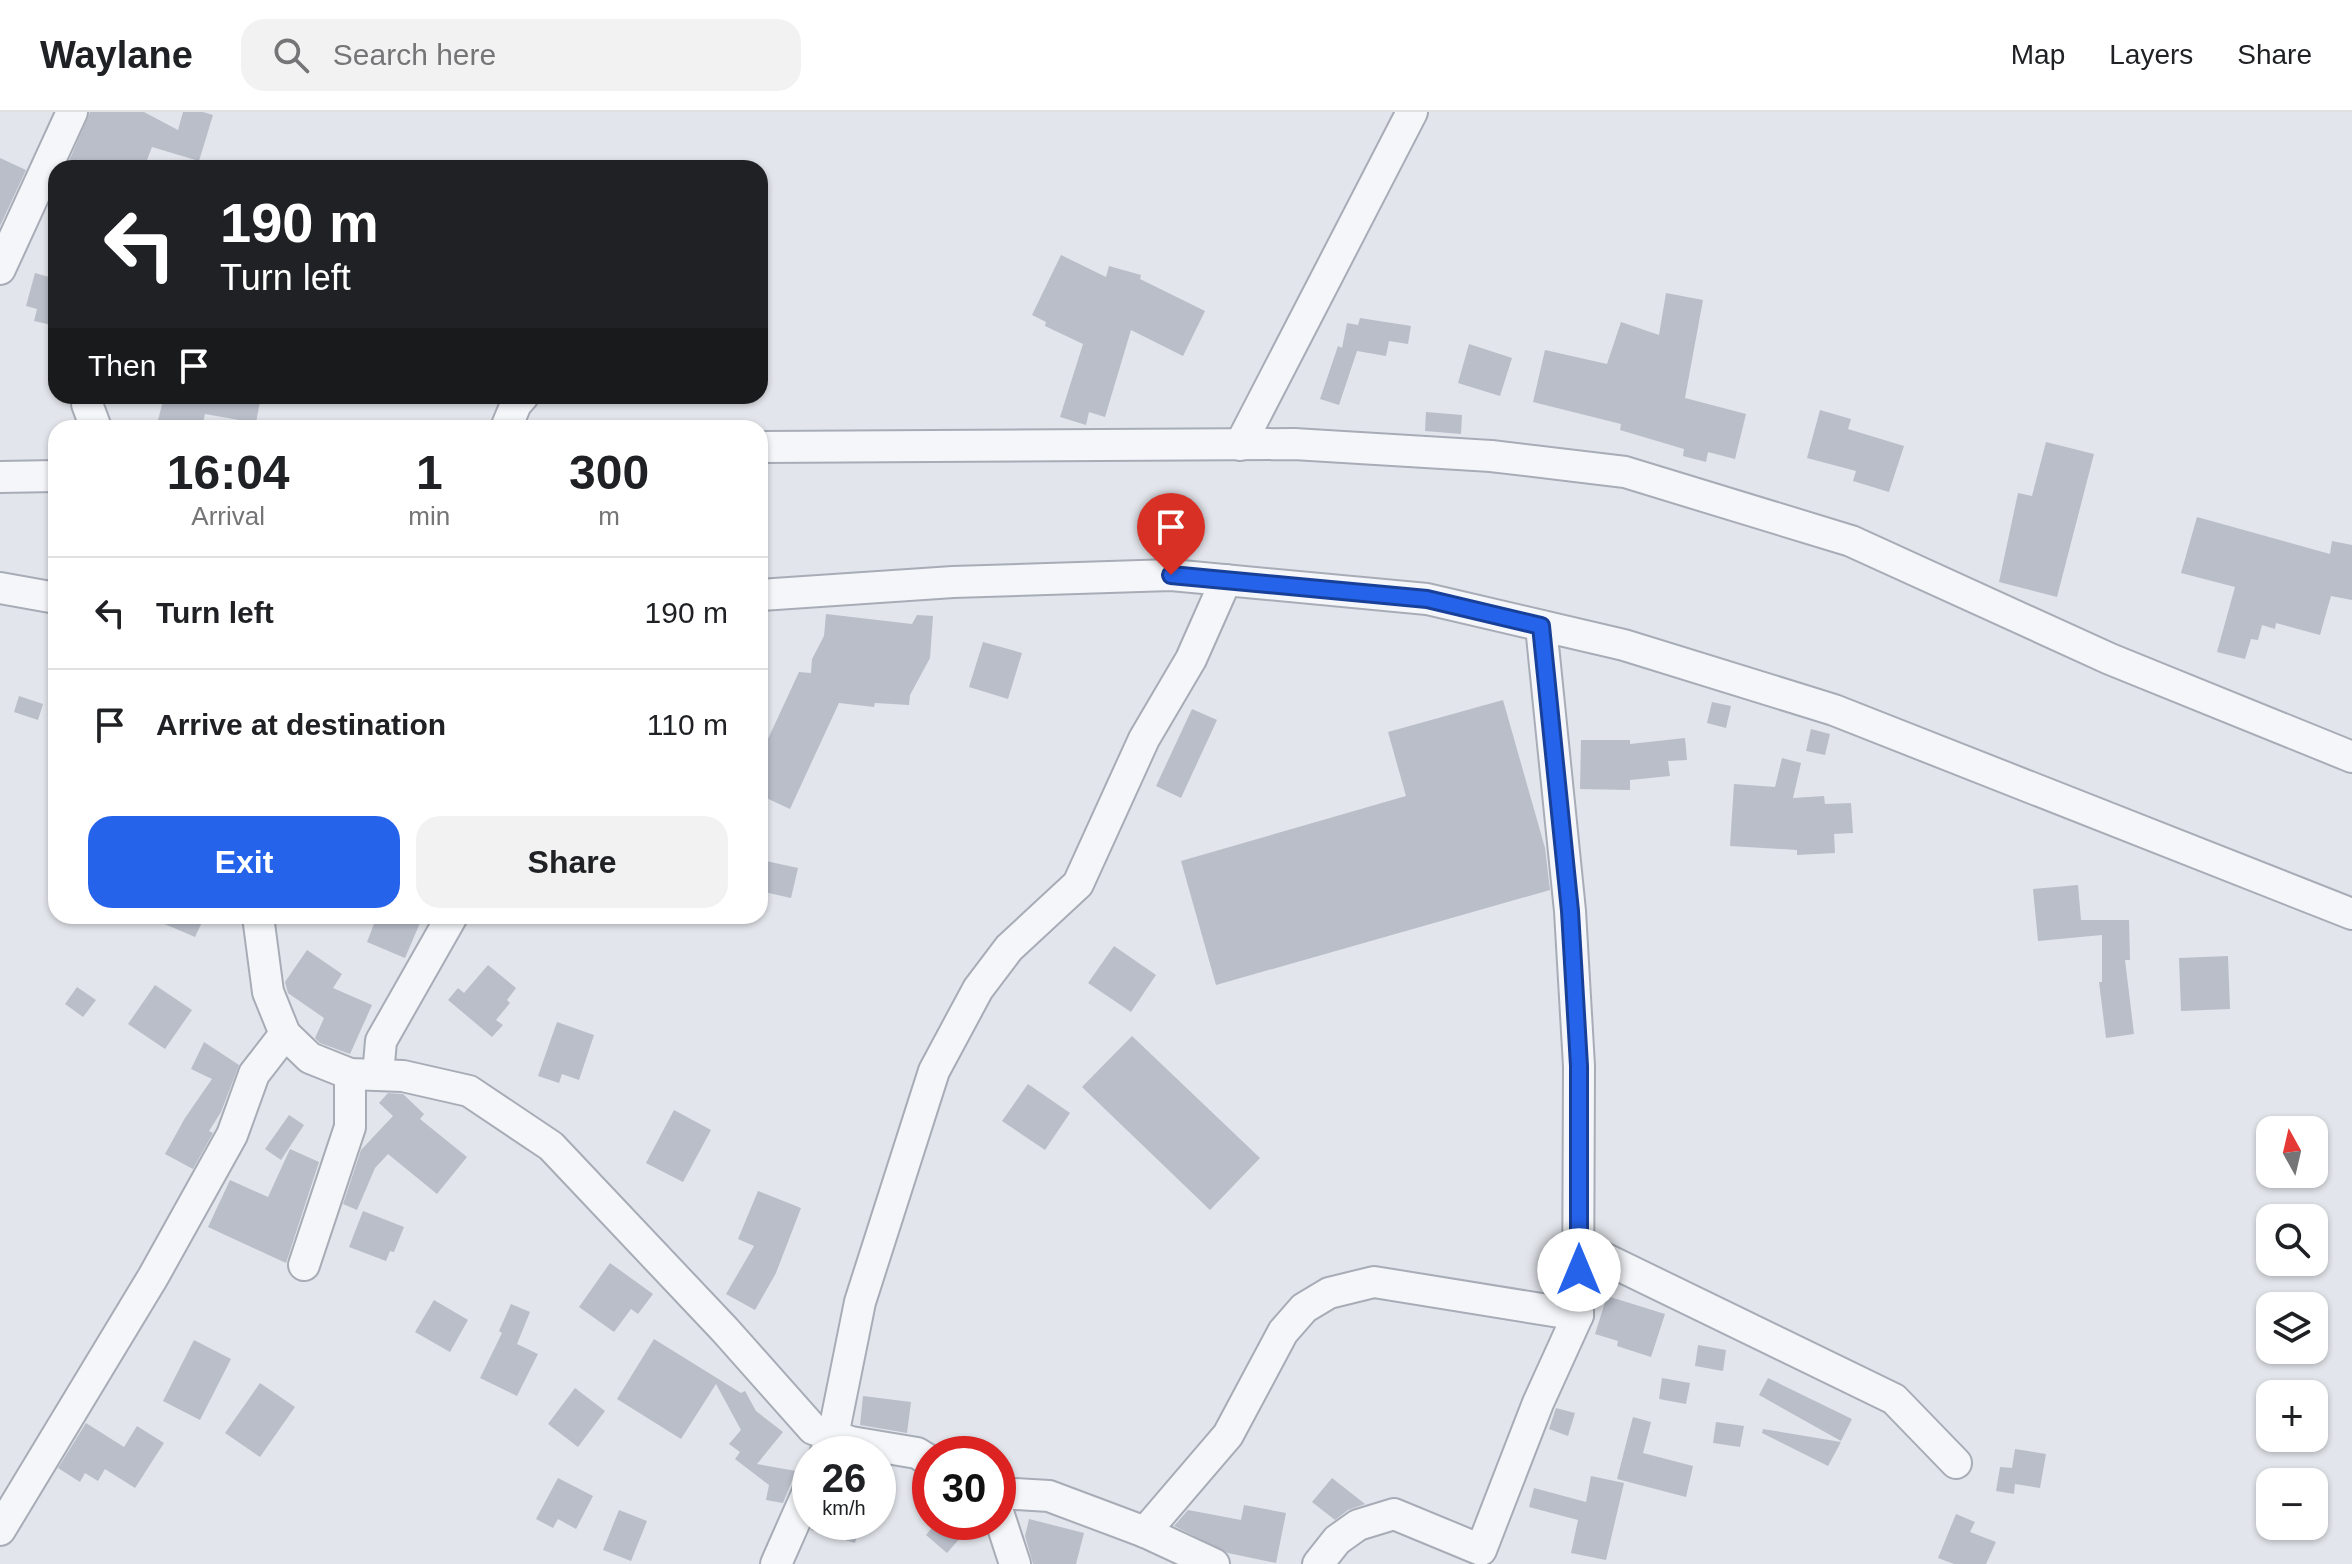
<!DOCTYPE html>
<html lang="en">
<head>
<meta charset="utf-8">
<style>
	:root { --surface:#fff; --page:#f2f2f2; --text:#202124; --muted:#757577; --line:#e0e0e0; --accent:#2563eb }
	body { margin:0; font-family:Helvetica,sans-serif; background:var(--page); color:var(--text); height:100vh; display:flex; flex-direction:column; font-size:30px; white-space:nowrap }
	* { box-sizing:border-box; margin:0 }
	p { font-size:26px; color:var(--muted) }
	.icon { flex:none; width:44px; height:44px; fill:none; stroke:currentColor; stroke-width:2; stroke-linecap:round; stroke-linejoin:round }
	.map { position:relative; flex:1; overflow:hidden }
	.side { position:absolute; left:48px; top:308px; width:720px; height:504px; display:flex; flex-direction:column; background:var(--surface); border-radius:24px; box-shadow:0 2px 6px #0004 }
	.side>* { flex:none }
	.hud { position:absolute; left:48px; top:48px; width:720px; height:244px; border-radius:24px; box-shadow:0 2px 6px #0004; background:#202124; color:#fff; overflow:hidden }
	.needle { width:52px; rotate:352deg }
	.tools { position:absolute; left:2256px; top:1004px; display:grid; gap:16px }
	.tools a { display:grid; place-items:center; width:72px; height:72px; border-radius:16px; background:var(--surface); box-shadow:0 2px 6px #0004; font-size:40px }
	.speed { position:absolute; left:792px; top:1324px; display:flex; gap:16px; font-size:40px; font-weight:700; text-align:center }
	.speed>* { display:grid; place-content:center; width:104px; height:104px; border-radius:50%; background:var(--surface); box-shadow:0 2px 6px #0004; line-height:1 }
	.speed small { font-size:20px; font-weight:400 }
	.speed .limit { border:12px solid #d22; background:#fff; color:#111 }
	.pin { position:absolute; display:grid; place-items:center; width:68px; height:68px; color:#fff; margin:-82px -34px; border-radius:50% 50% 50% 0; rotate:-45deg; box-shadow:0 0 8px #0007 }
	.pin .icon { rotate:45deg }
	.me { position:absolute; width:88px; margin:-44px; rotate:0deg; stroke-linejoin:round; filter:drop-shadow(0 0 6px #0008) }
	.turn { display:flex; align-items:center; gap:28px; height:168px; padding:0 40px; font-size:36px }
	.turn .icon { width:104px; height:104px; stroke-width:2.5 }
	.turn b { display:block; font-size:56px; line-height:68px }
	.then { display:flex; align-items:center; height:76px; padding:0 40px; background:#0003; gap:16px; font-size:30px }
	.eta { display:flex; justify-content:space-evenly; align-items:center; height:136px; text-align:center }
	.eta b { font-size:48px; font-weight:800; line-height:56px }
	.button { display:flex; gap:16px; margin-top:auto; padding:16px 40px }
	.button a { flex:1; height:92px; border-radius:24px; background:var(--accent); color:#fff; font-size:32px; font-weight:800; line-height:92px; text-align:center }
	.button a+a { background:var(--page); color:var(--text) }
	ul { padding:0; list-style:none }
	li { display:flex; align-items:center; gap:24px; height:112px; padding:0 40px; border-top:2px solid var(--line) }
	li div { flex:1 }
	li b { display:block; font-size:30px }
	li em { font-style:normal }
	header { display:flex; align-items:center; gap:48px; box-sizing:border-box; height:112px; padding:0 40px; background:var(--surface); border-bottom:2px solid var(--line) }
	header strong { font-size:38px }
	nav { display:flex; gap:44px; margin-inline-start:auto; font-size:28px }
	.search { width:560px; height:72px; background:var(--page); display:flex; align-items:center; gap:20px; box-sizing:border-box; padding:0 28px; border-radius:24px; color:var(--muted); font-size:30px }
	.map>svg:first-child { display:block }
	.building { fill:#b9bec9 }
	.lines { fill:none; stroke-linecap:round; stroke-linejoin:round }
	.minor-casing { stroke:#a7acb6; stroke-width:34 }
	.minor { stroke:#f5f6f9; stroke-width:30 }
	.route-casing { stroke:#184099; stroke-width:20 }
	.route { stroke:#2563eb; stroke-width:14 }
</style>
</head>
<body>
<header>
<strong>Waylane</strong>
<div class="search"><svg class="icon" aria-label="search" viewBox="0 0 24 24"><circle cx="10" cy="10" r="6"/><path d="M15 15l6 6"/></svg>Search here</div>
<nav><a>Map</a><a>Layers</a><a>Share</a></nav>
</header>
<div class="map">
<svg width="2352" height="1452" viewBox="0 0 2352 1452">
	<rect width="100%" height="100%" fill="#e2e5eb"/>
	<g class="building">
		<path d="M90 0H144L178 18 183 0H203L213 3 199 49 152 35 144 56H66Z"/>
		<path d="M0 46 26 58 0 114Z"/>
		<path d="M1061 143 1106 165 1109 154 1141 163 1140 167 1205 199 1183 244 1131 218 1105 305 1089 300 1086 313 1060 305 1083 232 1045 214 1046 210 1032 203Z"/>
		<path d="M35 161 56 167V214L34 209 37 197 26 194Z"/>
		<path d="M1666 181 1703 188 1685 286 1746 302 1735 347 1708 340 1706 350 1683 344 1684 337 1620 318 1621 312 1533 290 1545 238 1607 252 1621 210 1659 223Z"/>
		<path d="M1360 206 1411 214 1408 232 1389 229 1386 244 1357 239 1339 293 1320 287 1338 234 1342 236 1347 211 1358 213Z"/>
		<path d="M1469 232 1512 246 1500 284 1458 271Z"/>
		<path d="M187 284H261L256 311 205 302 202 316H156L164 285 186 290Z"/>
		<path d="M1820 298 1851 307 1848 317 1904 334 1889 380 1853 369 1856 359 1807 346Z"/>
		<path d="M1426 300 1462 303 1461 322 1425 319Z"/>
		<path d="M2046 330 2094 342 2057 485 1999 470 2018 381 2032 384Z"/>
		<path d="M2197 405 2330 442 2332 429 2352 433V488L2331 484 2320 523 2276 511 2275 517 2262 513 2258 528 2251 527 2245 547 2217 540 2235 475 2181 461Z"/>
		<path d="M826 502 912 512 917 503 933 504 930 546 910 583 909 593 875 591 874 595 839 591 790 697 760 683V644L799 560 811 561 812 547 824 524Z"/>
		<path d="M983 530 1022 541 1008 587 969 575Z"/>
		<path d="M19 584 43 592 38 608 14 600Z"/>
		<path d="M1503 588 1545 736 1550 778 1216 873 1181 749 1406 684 1388 620Z"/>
		<path d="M1712 590 1731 594 1726 616 1707 611Z"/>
		<path d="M1192 597 1217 608 1181 686 1156 674Z"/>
		<path d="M1811 617 1830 622 1825 643 1806 639Z"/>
		<path d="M1685 626 1687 648 1668 649 1670 664 1630 668V678L1580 677 1581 628H1630V632Z"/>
		<path d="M1782 646 1801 651 1793 686 1824 684 1825 692 1851 691 1853 721 1834 722 1835 741 1797 743V738L1730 734 1734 672 1775 675Z"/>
		<path d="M766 749 798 756 791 786 760 779Z"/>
		<path d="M2078 773 2081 808H2129L2130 848H2125L2134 922 2106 926 2099 870H2102V823L2038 829 2033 777Z"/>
		<path d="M146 804H205L195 825Z"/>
		<path d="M377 804H423L405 846 367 830Z"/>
		<path d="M1114 834 1156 863 1131 900 1088 871Z"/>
		<path d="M307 838 342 862 333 876 372 893 350 942 320 931 315 926 324 906 288 881 285 870Z"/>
		<path d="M2228 844 2230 897 2181 899 2179 846Z"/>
		<path d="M488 853 516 876 507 888 510 891 496 908 503 913 492 925 448 888 458 876 464 881Z"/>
		<path d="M155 873 192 898 165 937 128 912Z"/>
		<path d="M77 875 96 888 83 905 65 892Z"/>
		<path d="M557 910 594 923 579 968 562 962 559 971 538 964Z"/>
		<path d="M1132 924 1260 1046 1210 1098 1082 975Z"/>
		<path d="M204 930 239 953 221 1000 209 1019 213 1021 193 1057 165 1042 185 1006 212 967 191 957Z"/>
		<path d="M1028 972 1070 1001 1045 1038 1002 1009Z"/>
		<path d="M388 981 403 982 424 1002 420 1007 467 1045 437 1082 388 1042 375 1056 357 1098 343 1092 361 1038 393 1004 379 991Z"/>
		<path d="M674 998 711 1018 683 1070 646 1051Z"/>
		<path d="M289 1003 304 1013 281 1048 265 1037Z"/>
		<path d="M290 1037 319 1050 286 1151 208 1115 230 1068 268 1085Z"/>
		<path d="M758 1079 801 1096 776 1161 755 1198 726 1182 754 1134 738 1127Z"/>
		<path d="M363 1099 404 1115 394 1140 390 1139 386 1149 349 1135Z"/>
		<path d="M610 1151 653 1182 638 1202 631 1197 614 1220 579 1195Z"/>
		<path d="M1607 1184 1665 1202 1651 1245 1617 1234 1618 1229 1595 1222Z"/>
		<path d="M434 1188 468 1208 450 1240 415 1220Z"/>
		<path d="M511 1192 530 1200 517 1232 538 1242 517 1284 480 1266 502 1221 499 1219Z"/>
		<path d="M654 1227 741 1281 745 1279 756 1299 783 1320 757 1352 796 1359 783 1391 766 1388 769 1373 735 1347 740 1340 729 1332 741 1318 716 1272 681 1327 617 1287Z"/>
		<path d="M194 1228 231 1247 200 1308 163 1289Z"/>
		<path d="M1698 1233 1726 1238 1723 1259 1695 1254Z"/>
		<path d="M1662 1266 1690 1271 1686 1292 1659 1287Z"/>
		<path d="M1768 1266 1852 1307 1841 1329 1759 1283Z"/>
		<path d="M260 1271 295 1295 260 1345 225 1321Z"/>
		<path d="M575 1276 605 1299 578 1335 548 1312Z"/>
		<path d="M863 1284 911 1290 907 1321 860 1313Z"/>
		<path d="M1556 1296 1575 1301 1568 1324 1549 1317Z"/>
		<path d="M1633 1305 1651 1310 1643 1341 1693 1354 1686 1385 1617 1367Z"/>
		<path d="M1716 1310 1744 1314 1740 1335 1713 1331Z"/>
		<path d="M86 1311 124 1335 137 1314 164 1331 135 1376 105 1357 98 1369 85 1361 80 1370 58 1356Z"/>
		<path d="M1763 1317 1841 1330 1828 1354 1762 1321Z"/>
		<path d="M2015 1337 2046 1342 2040 1376 2015 1372 2014 1382 1996 1379 2000 1355 2012 1356Z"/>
		<path d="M1591 1364 1624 1371 1606 1448 1571 1441 1578 1408 1529 1395 1534 1376 1586 1390Z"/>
		<path d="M558 1366 593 1384 576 1417 558 1407 553 1416 536 1407Z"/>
		<path d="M1332 1366 1365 1392 1348 1398 1335 1408 1312 1390Z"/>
		<path d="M1244 1393 1286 1401 1276 1451 1228 1441 1174 1414 1188 1398 1241 1408Z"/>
		<path d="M619 1398 647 1409 631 1449 603 1438Z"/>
		<path d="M1956 1402 1975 1410 1970 1420 1996 1430 1986 1452H1954L1938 1446Z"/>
		<path d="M1029 1407 1084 1421 1076 1452H1033L1025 1424Z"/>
		<path d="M814 1410H849L860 1413 855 1431 811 1418Z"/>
		<path d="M937 1410H974L947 1441 926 1423Z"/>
	</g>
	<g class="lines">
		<defs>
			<g id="minor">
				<path d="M0 157 72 0"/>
				<path d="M87 292 96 316"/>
				<path d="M506 316 516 292 523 284"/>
				<path d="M1240 333 1412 0"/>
				<path d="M760 335 1294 332 1491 344 1625 360 1851 429 2110 547 2352 645"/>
				<path d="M0 365 56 364"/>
				<path d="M0 476 56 486"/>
				<path d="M760 483 953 470 1171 463 1427 487 1624 533 1834 598 2352 802"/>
				<path d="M258 804 268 880 285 922 310 946 350 962 403 964 469 979 551 1034 725 1218 813 1317 851 1330 917 1341 930 1349"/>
				<path d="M378 963 381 929 452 804"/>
				<path d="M1579 1134 1894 1287 1956 1351"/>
				<path d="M304 1153 350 1015V962"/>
				<path d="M825 1342 833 1324 860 1190 934 959 978 877 1009 836 1078 772 1144 627 1191 547 1226 468"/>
				<path d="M998 1381 1049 1384 1145 1420 1214 1452"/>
				<path d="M998 1400 1015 1452"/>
				<path d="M0 1418 153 1165 232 1023 254 962 285 922"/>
				<path d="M1145 1420 1228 1323 1283 1220 1304 1196 1329 1181 1374 1170 1578 1203"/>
				<path d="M776 1452 810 1375"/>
				<path d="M1318 1452 1337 1428 1358 1413 1394 1402 1481 1438 1538 1291 1578 1203 1579 954 1570 799 1541 514"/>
			</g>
		</defs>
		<use href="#minor" class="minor-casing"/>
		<use href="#minor" class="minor"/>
	</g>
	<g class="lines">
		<defs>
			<path id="route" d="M1171 463 1427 487 1541 514 1570 799 1579 954V1158"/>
		</defs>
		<use href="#route" class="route-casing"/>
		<use href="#route" class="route"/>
	</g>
</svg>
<div class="tools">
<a><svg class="needle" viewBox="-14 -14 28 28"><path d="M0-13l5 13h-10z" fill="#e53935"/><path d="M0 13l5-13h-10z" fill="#757577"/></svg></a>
<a><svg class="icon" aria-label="search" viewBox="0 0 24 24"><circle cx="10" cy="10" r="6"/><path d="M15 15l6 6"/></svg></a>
<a><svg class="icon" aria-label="layers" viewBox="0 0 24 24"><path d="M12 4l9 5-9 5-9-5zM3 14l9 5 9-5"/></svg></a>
<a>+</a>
<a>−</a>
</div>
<div class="speed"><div>26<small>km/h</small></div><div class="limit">30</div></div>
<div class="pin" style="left:1171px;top:463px;background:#d93025"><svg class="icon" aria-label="arrive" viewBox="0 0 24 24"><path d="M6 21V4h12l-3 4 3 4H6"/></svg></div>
<svg class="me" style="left:1579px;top:1158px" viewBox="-20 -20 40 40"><circle r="19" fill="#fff"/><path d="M0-13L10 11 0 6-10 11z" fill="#2563eb"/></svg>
<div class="hud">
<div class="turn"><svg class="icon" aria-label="left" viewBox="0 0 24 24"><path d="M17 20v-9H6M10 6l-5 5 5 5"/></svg><div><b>190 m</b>Turn left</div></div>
<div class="then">Then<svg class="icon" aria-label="arrive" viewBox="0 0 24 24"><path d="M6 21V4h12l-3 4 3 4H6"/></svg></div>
</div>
<section class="side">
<div class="eta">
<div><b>16:04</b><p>Arrival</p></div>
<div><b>1</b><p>min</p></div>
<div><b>300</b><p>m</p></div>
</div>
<ul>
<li><svg class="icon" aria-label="left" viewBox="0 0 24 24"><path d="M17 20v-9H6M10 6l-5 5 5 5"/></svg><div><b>Turn left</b></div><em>190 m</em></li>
<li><svg class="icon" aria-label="arrive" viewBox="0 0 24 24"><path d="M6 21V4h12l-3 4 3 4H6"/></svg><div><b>Arrive at destination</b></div><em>110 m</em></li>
</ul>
<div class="button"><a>Exit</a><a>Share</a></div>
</section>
</div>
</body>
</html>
